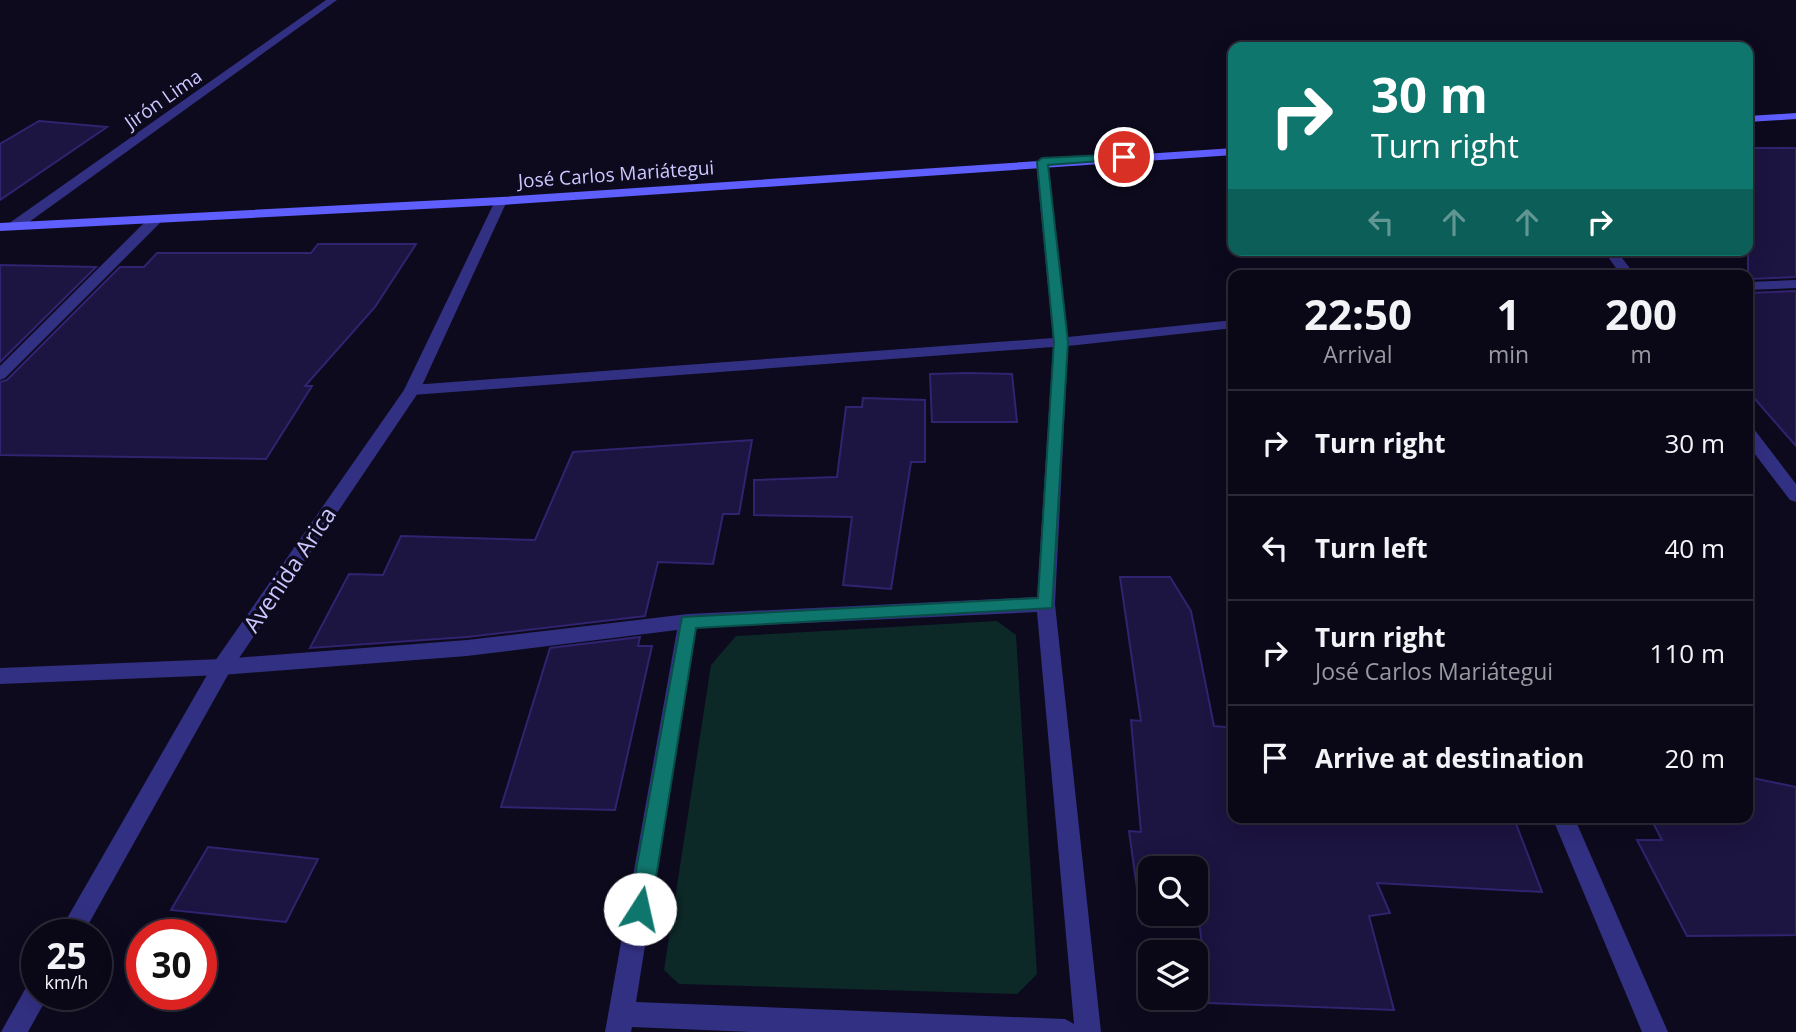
<!DOCTYPE html>
<html lang="en">
<head>
<meta charset="utf-8">
<style>
	:root { --surface:#0a0816; --page:#181623; --text:#f1f3f6; --muted:#999aa1; --line:#2a2935 }
	body { margin:0; font-family:"Open Sans",sans-serif; background:var(--page); color:var(--text); height:100vh; display:flex; flex-direction:column; font-size:26px; white-space:nowrap }
	* { box-sizing:border-box; margin:0 }
	p { font-size:23px; color:var(--muted) }
	.icon { flex:none; width:38px; height:38px; fill:none; stroke:currentColor; stroke-width:2; stroke-linecap:round; stroke-linejoin:round }
	.map { position:relative; flex:1; overflow:hidden }
	.drawer { position:absolute; left:1228px; top:270px; width:525px; height:553px; display:flex; flex-direction:column; background:var(--surface); border-radius:14px; box-shadow:0 7px 28px #0002,0 0 0 2px var(--line) }
	.drawer>* { flex:none }
	.hud { position:absolute; left:1228px; top:42px; width:525px; height:214px; border-radius:14px; box-shadow:0 7px 28px #0002,0 0 0 2px var(--line); background:#0f766e; color:#fff; overflow:hidden }
	.controls { position:absolute; left:1138px; top:856px; display:grid; gap:14px }
	.controls a { display:grid; place-items:center; width:70px; height:70px; border-radius:14px; background:var(--surface); box-shadow:0 7px 28px #0002,0 0 0 2px var(--line); font-size:35px }
	.speed { position:absolute; left:21px; top:919px; display:flex; gap:14px; font-size:35px; font-weight:700; text-align:center }
	.speed>* { display:grid; place-content:center; width:91px; height:91px; border-radius:50%; background:var(--surface); box-shadow:0 7px 28px #0002,0 0 0 2px var(--line); line-height:1 }
	.speed small { font-size:18px; font-weight:400 }
	.speed .limit { border:10px solid #d22; background:#fff; color:#111 }
	.pin { position:absolute; display:grid; place-items:center; width:60px; height:60px; color:#fff; margin:-30px; border:4px solid #fff; border-radius:50%; box-shadow:0 2px 7px #0007 }
	.me { position:absolute; width:77px; margin:-38px; rotate:10deg; stroke-linejoin:round; filter:drop-shadow(0 0 5px #0008) }
	.turn { display:flex; align-items:center; gap:24px; height:147px; padding:0 28px; font-size:32px }
	.turn .icon { width:91px; height:91px; stroke-width:2.5 }
	.turn b { display:block; font-size:49px; line-height:60px }
	.lanes { display:flex; align-items:center; height:66px; padding:0 28px; background:#0003; justify-content:center; gap:35px; direction:ltr }
	.lanes .off { opacity:.35 }
	.eta { display:flex; justify-content:space-evenly; align-items:center; height:119px; text-align:center }
	.eta b { font-size:42px; font-weight:700; line-height:49px }
	ul { padding:0; list-style:none }
	li { display:flex; align-items:center; gap:21px; height:105px; padding:0 28px; border-top:2px solid var(--line) }
	li div { flex:1 }
	li b { display:block; font-size:26px }
	li em { font-style:normal }
	.map>svg:first-child { display:block }
	.green { fill:#0c2827 }
	.building { fill:#1c1441; stroke:#31236f; stroke-width:2; fill-rule:evenodd }
	.lines { fill:none; stroke-linecap:round; stroke-linejoin:round }
	.minor { fill:#323082; fill-rule:evenodd }
	.tertiary { fill:#323082; fill-rule:evenodd }
	.secondary { fill:#5f5eff; fill-rule:evenodd }
	.route { fill:#0f766e; stroke:#0a4d48; stroke-width:2 }
	.labels { text-anchor:middle; dominant-baseline:central; stroke-width:7; stroke-linejoin:round; paint-order:stroke }
	.far-street-label { font-size:19px; fill:#ccc7ff; stroke:#0d0a1e }
	.street-label { font-size:23px; fill:#ccc7ff; stroke:#0d0a1e }
</style>
</head>
<body>
<div class="map">
<svg width="1796" height="1032" viewBox="0 0 1796 1032">
	<rect width="100%" height="100%" fill="#0d0a1e"/>
	<path class="green" d="M997 621 1016 635 1037 974 1017 994 679 984 664 970 711 665 736 636Z"/>
	<g class="building">
		<path d="M39 121 107 127 0 200V144Z"/>
		<path d="M1748 148H1796V277L1748 279Z"/>
		<path d="M318 244H416L375 307 305 386H312L266 459 0 455V382L7 380 120 267H144L157 253H311Z"/>
		<path d="M0 265 96 267 0 362Z"/>
		<path d="M1796 291V446L1748 391V293Z"/>
		<path d="M969 373 1012 374 1017 422H932L930 374Z"/>
		<path d="M863 398 925 400V462H911L891 589 843 585 852 517 754 515V480L837 477 846 407H862Z"/>
		<path d="M752 440 739 514H723L713 564 658 562 645 616 467 637 310 648 349 574 383 575 401 536 535 540 573 452Z"/>
		<path d="M1120 577H1170L1191 611 1214 726 1234 728V817H1442L1515 821 1542 892 1377 883 1390 913 1369 916 1394 1010 1209 1003 1199 920 1142 924 1129 831 1141 832 1131 720 1141 721ZM1150 868H1195V914H1150Z"/>
		<path d="M640 637 638 646H652L615 810 501 807 550 648Z"/>
		<path d="M1748 777 1796 787V935L1687 936 1637 840H1662L1650 817H1748Z"/>
		<path d="M208 847 318 859 286 922 171 910Z"/>
	</g>
	<g class="lines">
		<g class="minor">
			<path d="M326 0H337L18 230H8V224Z"/>
			<path d="M1042 158 1048 162 1068 337 1234 320V328L1068 346 1055 604 1101 1032H751L632 1027 631 1032H605L677 630 467 656 222 675 0 684V668L222 659 467 640 688 614 1037 597 1053 347 412 395 404 390 412 385 1053 338 1036 162ZM1037 612 1074 1024 1065 1019 636 1002 696 628Z"/>
			<path d="M155 216 160 217V223L5 378 0 380V366L150 217Z"/>
			<path d="M1603 250H1616L1635 275H1621Z"/>
			<path d="M1796 280V288L1748 290V282Z"/>
			<path d="M1748 428 1754 429 1796 484V502L1790 500 1748 445Z"/>
			<path d="M1552 817H1574L1668 1032H1642Z"/>
		</g>
		<g class="tertiary">
			<path d="M501 197 507 201 420 390 229 673 83 934H58L215 661 404 390 495 201Z"/>
			<path d="M37 981V994H49L28 1032H1L28 984Z"/>
		</g>
		<g class="secondary">
			<path d="M1796 113V119L1748 122V116Z"/>
			<path d="M1234 148V155L501 205 0 231V223L501 197Z"/>
		</g>
	</g>
	<path class="route" d="M1124 154 1130 157 1128 159 1048 165 1068 342 1052 608 696 628 651 909 648 916 640 919 632 916 629 909 682 617 1038 598 1054 342 1037 162 1042 158Z"/>
	<g class="labels">
		<g class="far-street-label">
			<text transform="translate(163 99) rotate(-35)">Jirón Lima</text>
			<text transform="translate(616 174) rotate(-4)">José Carlos Mariátegui</text>
		</g>
		<g class="street-label">
			<text transform="translate(289 569) rotate(-56)">Avenida Arica</text>
		</g>
	</g>
</svg>
<div class="controls">
<a><svg class="icon" aria-label="search" viewBox="0 0 24 24"><circle cx="10" cy="10" r="6"/><path d="M15 15l6 6"/></svg></a>
<a><svg class="icon" aria-label="layers" viewBox="0 0 24 24"><path d="M12 4l9 5-9 5-9-5zM3 14l9 5 9-5"/></svg></a>
</div>
<div class="speed"><div>25<small>km/h</small></div><div class="limit">30</div></div>
<div class="pin" style="left:1124px;top:157px;background:#d93025"><svg class="icon" aria-label="arrive" viewBox="0 0 24 24"><path d="M6 21V4h12l-3 4 3 4H6"/></svg></div>
<svg class="me" style="left:640px;top:909px" viewBox="-20 -20 40 40"><circle r="19" fill="#fff"/><path d="M0-13L10 11 0 6-10 11z" fill="#0f766e"/></svg>
<div class="hud">
<div class="turn"><svg class="icon" aria-label="right" viewBox="0 0 24 24"><path d="M7 20v-9h11M14 6l5 5-5 5"/></svg><div><b>30 m</b>Turn right</div></div>
<div class="lanes"><svg class="icon off" aria-label="left" viewBox="0 0 24 24"><path d="M17 20v-9H6M10 6l-5 5 5 5"/></svg><svg class="icon off" aria-label="ahead" viewBox="0 0 24 24"><path d="M12 20V5M6 11l6-6 6 6"/></svg><svg class="icon off" aria-label="ahead" viewBox="0 0 24 24"><path d="M12 20V5M6 11l6-6 6 6"/></svg><svg class="icon" aria-label="right" viewBox="0 0 24 24"><path d="M7 20v-9h11M14 6l5 5-5 5"/></svg></div>
</div>
<section class="drawer">
<div class="eta">
<div><b>22:50</b><p>Arrival</p></div>
<div><b>1</b><p>min</p></div>
<div><b>200</b><p>m</p></div>
</div>
<ul>
<li><svg class="icon" aria-label="right" viewBox="0 0 24 24"><path d="M7 20v-9h11M14 6l5 5-5 5"/></svg><div><b>Turn right</b></div><em>30 m</em></li>
<li><svg class="icon" aria-label="left" viewBox="0 0 24 24"><path d="M17 20v-9H6M10 6l-5 5 5 5"/></svg><div><b>Turn left</b></div><em>40 m</em></li>
<li><svg class="icon" aria-label="right" viewBox="0 0 24 24"><path d="M7 20v-9h11M14 6l5 5-5 5"/></svg><div><b>Turn right</b><p>José Carlos Mariátegui</p></div><em>110 m</em></li>
<li><svg class="icon" aria-label="arrive" viewBox="0 0 24 24"><path d="M6 21V4h12l-3 4 3 4H6"/></svg><div><b>Arrive at destination</b></div><em>20 m</em></li>
</ul>
</section>
</div>
</body>
</html>
